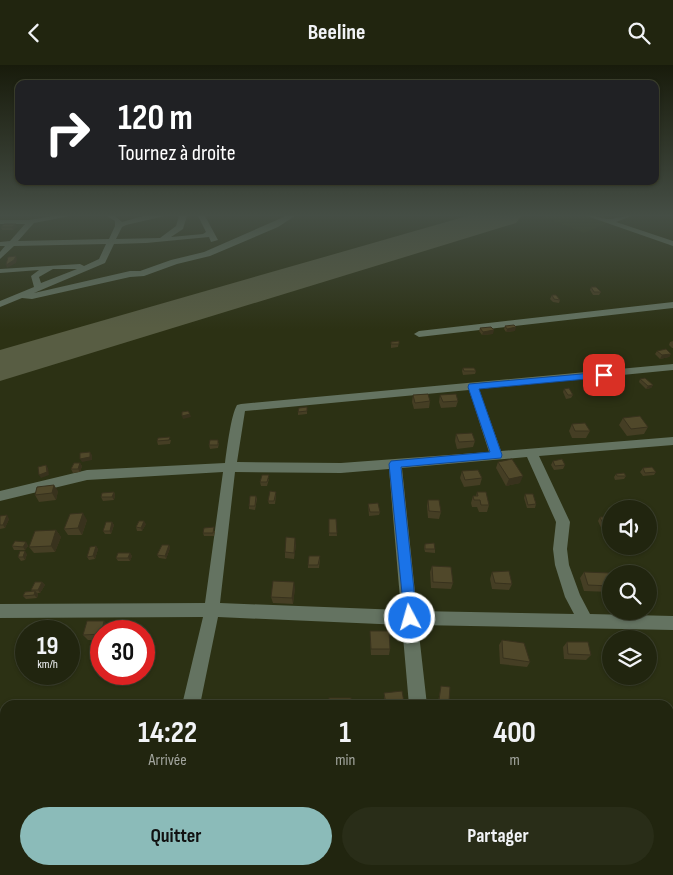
<!DOCTYPE html>
<html lang="fr">
<head>
<meta charset="utf-8">
<style>
	:root { --surface:#21250f; --page:#292d18; --text:#f1f3f6; --muted:#a2a59e; --line:#3e422f; --accent:#8bbbb9 }
	body { margin:0; font-family:"Sofia Sans Condensed",sans-serif; background:var(--page); color:var(--text); height:100vh; display:flex; flex-direction:column; font-size:19px; white-space:nowrap }
	* { box-sizing:border-box; margin:0 }
	p { font-size:16px; color:var(--muted) }
	.icon { flex:none; width:28px; height:28px; fill:none; stroke:currentColor; stroke-width:2; stroke-linecap:round; stroke-linejoin:round }
	.map { position:relative; flex:1; overflow:hidden }
	.side { position:absolute; left:0px; top:635px; width:674px; height:175px; display:flex; flex-direction:column; background:var(--surface); border-radius:15px 15px 0 0; box-shadow:0 1px 4px #0004,0 0 0 1px var(--line) }
	.side>* { flex:none }
	.banner { position:absolute; left:15px; top:15px; width:644px; height:105px; border-radius:10px; box-shadow:0 1px 4px #0004,0 0 0 1px var(--line); background:#202124; color:#fff; overflow:hidden }
	.buttons { position:absolute; left:602px; top:435px; display:grid; gap:10px }
	.buttons a { display:grid; place-items:center; width:55px; height:55px; border-radius:50%; background:var(--surface); box-shadow:0 1px 4px #0004,0 0 0 1px var(--line); font-size:25px }
	.speed { position:absolute; left:15px; top:555px; display:flex; gap:10px; font-size:25px; font-weight:700; text-align:center }
	.speed>* { display:grid; place-content:center; width:65px; height:65px; border-radius:50%; background:var(--surface); box-shadow:0 1px 4px #0004,0 0 0 1px var(--line); line-height:1 }
	.speed small { font-size:12px; font-weight:400 }
	.speed .limit { border:8px solid #d22; background:#fff; color:#111 }
	.pin { position:absolute; display:grid; place-items:center; width:42px; height:42px; color:#fff; margin:-21px; border-radius:10px; box-shadow:0 2px 8px #0006 }
	.me { position:absolute; width:55px; margin:-28px; rotate:354deg; stroke-linejoin:round; filter:drop-shadow(0 0 4px #0008) }
	.turn { display:flex; align-items:center; gap:18px; height:105px; padding:0 20px; font-size:22px }
	.turn .icon { width:65px; height:65px; stroke-width:2.5 }
	.turn b { display:block; font-size:35px; line-height:42px }
	.eta { display:flex; justify-content:space-evenly; align-items:center; height:85px; text-align:center }
	.eta b { font-size:30px; font-weight:700; line-height:35px }
	.cta { display:flex; gap:10px; margin-top:auto; padding:10px 20px }
	.cta a { flex:1; height:58px; border-radius:30px; background:var(--accent); color:#111; font-size:20px; font-weight:700; line-height:58px; text-align:center }
	.cta a+a { background:var(--page); color:var(--text) }
	header { display:flex; justify-content:space-between; align-items:center; height:65px; padding:0 20px; background:var(--surface); font-size:22px; font-weight:700 }
	.map>svg:first-child { display:block }
	.built { fill:#313813 }
	.lines { fill:none; stroke-linecap:round; stroke-linejoin:round }
	.runway { fill:#585d43; fill-rule:evenodd }
	.minor { fill:#647361; fill-rule:evenodd }
	.wall { fill:#453e24 }
	.shaded-wall { fill:#38321d }
	.building { fill:#50482a; stroke:#38321d }
	.route { fill:#1a73e8; stroke:#114b97 }
</style>
</head>
<body>
<header><svg class="icon" aria-label="back" viewBox="0 0 24 24"><path d="M15 5l-7 7 7 7"/></svg>Beeline<svg class="icon" aria-label="search" viewBox="0 0 24 24"><circle cx="10" cy="10" r="6"/><path d="M15 15l6 6"/></svg></header>
<div class="map">
<svg width="673" height="810" viewBox="0 0 673 810">
	<rect width="100%" height="100%" fill="#2c3114"/>
	<path class="built" d="M542 151H602L615 155 584 168Z"/>
	<g class="lines">
		<path class="runway" d="M467 151H521L516 158 0 316V285Z"/>
		<g class="minor">
			<path d="M54 151H70L34 158 18 176 109 174 115 161V156L107 151H115L122 157 143 151H165L126 160 122 162 116 174 160 173 176 161 179 151H187L183 164 171 172 203 169 206 167 198 151H205L218 175 211 177 209 172 146 178 114 179 105 198 34 228 130 206H140L171 195 204 187 286 151H295L278 162 210 191 177 199 144 211 130 212 32 234 22 233 0 242V236L34 222 31 211 39 205 0 208V204L80 199 84 201 99 194 106 179 14 181 0 194V187L5 181H0V177L10 176 25 159H0V155H29ZM53 204H77L41 218 39 212Z"/>
			<path d="M587 151C595 150 604 155 611 154 618 153 624 151 631 151L616 157 673 176V181Z"/>
			<path d="M673 237V243L419 272 414 269 419 266Z"/>
			<path d="M673 299V305L479 324 501 386 673 372V380L539 391 570 457 567 484 569 500 580 530 590 549 673 551V565L418 560 427 640H409L402 560 218 552 200 640H182L203 552 0 553V539L205 538 223 407 87 415 0 436V426L87 405 225 398C227 383 231 350 237 340L241 339ZM469 325 489 387 341 398 237 397 245 346ZM527 392 556 457 553 484 555 500 565 532 574 549 417 546 402 403ZM389 404 401 545 220 538 235 407 341 408Z"/>
			<path d="M673 720V740L669 741V721Z"/>
			<rect x="0" y="723" width="5" height="20"/>
			<path d="M147 805H167V810H145Z"/>
			<path d="M423 805H443L445 810H423Z"/>
		</g>
	</g>
	<g class="wall">
		<path d="M1 162H17L13 165H2Z"/>
		<path d="M591 222 601 227 599 230H593L590 225Z"/>
		<path d="M552 230 560 235 559 238 553 237 550 234Z"/>
		<path d="M505 261 515 266 506 267 504 264Z"/>
		<path d="M480 263 493 269 482 270 479 266Z"/>
		<path d="M399 276 398 282 391 283V277Z"/>
		<path d="M673 276V283H672L669 280 670 277Z"/>
		<path d="M657 286 671 289 669 292 660 294 655 289Z"/>
		<path d="M463 303 476 306 475 309 463 310 462 306Z"/>
		<path d="M640 314 653 320 651 323 646 324 639 317Z"/>
		<path d="M564 324 573 330 571 333 566 334 563 327Z"/>
		<path d="M413 330 430 336 429 343 414 344 412 337Z"/>
		<path d="M440 330 458 336 456 342 441 343 439 337Z"/>
		<path d="M307 342V349L298 350V347Z"/>
		<path d="M623 353 648 362 644 369 627 371 619 360Z"/>
		<path d="M572 359 590 366 586 373H572L569 366Z"/>
		<path d="M456 369 475 376 473 382 457 384 455 376Z"/>
		<path d="M171 375 170 379 158 380 157 376Z"/>
		<path d="M219 378 218 383 210 384 209 380Z"/>
		<path d="M553 396 565 400 563 404 554 405 551 400Z"/>
		<path d="M498 397 520 418 506 421 496 403Z"/>
		<path d="M80 398 82 401 80 407 73 408 71 404Z"/>
		<path d="M643 403 656 407 654 410 643 411 640 407Z"/>
		<path d="M462 406 482 413 480 420 464 422 460 413Z"/>
		<path d="M616 409 626 411 624 414 615 415 614 412Z"/>
		<path d="M269 414 267 421H261L260 417Z"/>
		<path d="M58 426 56 435 39 437 35 430Z"/>
		<path d="M114 427 115 430 114 435 103 436 101 432Z"/>
		<path d="M276 427V430L275 439H269L268 436Z"/>
		<path d="M477 427 489 440 487 447H479L477 442H472L471 438 473 431H476Z"/>
		<path d="M525 429 536 439 535 443H527L524 433Z"/>
		<path d="M256 431 257 434 255 445 249 444V441Z"/>
		<path d="M428 435 441 447 439 454 428 453 427 441Z"/>
		<path d="M368 439 380 447 379 450 369 451Z"/>
		<path d="M0 451 9 454 5 463 0 464Z"/>
		<path d="M600 452 611 461 608 465H602L598 456Z"/>
		<path d="M329 454H336L337 471H329Z"/>
		<path d="M87 455 82 470H68L64 464Z"/>
		<path d="M112 457 114 460 111 469H105L103 466Z"/>
		<path d="M146 459 142 466H137L136 462Z"/>
		<path d="M56 465 61 472 55 487 34 488 29 482Z"/>
		<path d="M215 466 214 471H204L203 468Z"/>
		<path d="M26 477 28 481 25 485H14L12 481Z"/>
		<path d="M296 479 294 494 285 493V487Z"/>
		<path d="M425 479 435 484V488L425 487 424 482Z"/>
		<path d="M169 480 170 483 166 494 159 493 157 490Z"/>
		<path d="M96 481 98 484 95 494 89 495 87 492Z"/>
		<path d="M130 488 132 491 130 496H118L116 493Z"/>
		<path d="M27 489 25 495 21 496 18 492Z"/>
		<path d="M320 494 319 503H308V500Z"/>
		<path d="M432 501 453 518 451 524 431 523 430 507Z"/>
		<path d="M492 507 512 519 509 525 492 524 490 514Z"/>
		<path d="M584 507 611 511V525L610 527 584 526 580 513Z"/>
		<path d="M42 517 45 520 40 528H37L38 529 37 533 26 534 23 531 32 526 31 525Z"/>
		<path d="M295 523 293 539 273 538 271 532Z"/>
		<path d="M104 556 108 561 101 566V575H88L83 570Z"/>
		<path d="M370 566 390 584 389 590H371L370 572Z"/>
		<path d="M502 575 530 597 527 602 500 599 499 580Z"/>
		<path d="M567 577 591 590 586 595 564 594 563 582Z"/>
		<path d="M441 621 449 636 448 638 438 637Z"/>
		<path d="M384 628 404 637 403 640H384Z"/>
		<path d="M673 690V698L670 699 669 697V691Z"/>
		<path d="M669 752 673 754V810H671L669 802Z"/>
		<path d="M470 805H500L501 810H470Z"/>
		<path d="M628 805H644L645 810H623L622 807Z"/>
	</g>
	<g class="shaded-wall">
		<path d="M16 159 17 162 13 165 12 162Z"/>
		<path d="M16 191 17 194 16 198 7 203 6 200Z"/>
		<path d="M516 262 515 266 506 267 507 264Z"/>
		<path d="M494 265 493 269 482 270 483 267Z"/>
		<path d="M671 289 669 292 660 294 662 290Z"/>
		<path d="M653 320 651 323 646 324 648 321Z"/>
		<path d="M190 349 191 352 183 354 182 351Z"/>
		<path d="M90 387 92 390V395L82 397 80 394Z"/>
		<path d="M80 398 82 401 80 407 78 404Z"/>
		<path d="M46 400 48 403 49 410 41 413 39 410Z"/>
		<path d="M523 411 520 418 506 421 509 414Z"/>
		<path d="M54 420 58 426 56 435 52 428Z"/>
		<path d="M114 427 115 430 114 435 112 432Z"/>
		<path d="M83 448 87 455 82 470 78 463Z"/>
		<path d="M7 450 9 454 5 463 3 460Z"/>
		<path d="M144 456 146 459 142 466 141 463Z"/>
		<path d="M112 457 114 460 111 469 110 466Z"/>
		<path d="M56 465 61 472 55 487 51 481Z"/>
		<path d="M295 473 296 479 294 494V488Z"/>
		<path d="M26 477 28 481 25 485 23 482Z"/>
		<path d="M169 480 170 483 166 494 165 491Z"/>
		<path d="M96 481 98 484 95 494 93 491Z"/>
		<path d="M25 486 27 489 25 495 23 492Z"/>
		<path d="M130 488 132 491 130 496 128 493Z"/>
		<path d="M42 517 45 520 40 528 38 525Z"/>
		<path d="M294 517 295 523 293 539 292 533Z"/>
		<path d="M35 526 38 529 37 533 34 530Z"/>
		<path d="M104 556 108 561 107 566H101Z"/>
	</g>
	<g class="building">
		<path d="M4 159H16L12 162H1Z"/>
		<path d="M16 191 14 195 6 200 8 192Z"/>
		<path d="M591 222H596L601 227H594Z"/>
		<path d="M552 230H556L560 235 554 234Z"/>
		<path d="M514 260 516 262 507 264 505 261Z"/>
		<path d="M491 262 494 265 483 267 480 263Z"/>
		<path d="M399 276V279H391V277Z"/>
		<path d="M666 284 671 289 662 290 657 286Z"/>
		<path d="M463 303H474L476 306H464Z"/>
		<path d="M645 313 653 320 648 321 640 314Z"/>
		<path d="M569 323 573 330H568L564 324Z"/>
		<path d="M428 329 430 336 415 338 413 330Z"/>
		<path d="M456 329 458 336 443 337 440 330Z"/>
		<path d="M307 342V346L298 347 299 343Z"/>
		<path d="M188 346 190 349 182 351V347Z"/>
		<path d="M640 351 648 362 631 364 623 353Z"/>
		<path d="M585 358 590 366H575L572 359Z"/>
		<path d="M472 368 475 376 459 377 456 369Z"/>
		<path d="M170 372 169 375 157 376 158 373Z"/>
		<path d="M210 375H218V380H209Z"/>
		<path d="M90 387V392L80 394V388Z"/>
		<path d="M512 394 523 411 509 414 498 397Z"/>
		<path d="M562 394 565 400 555 401 553 396Z"/>
		<path d="M74 398H80L78 404H71Z"/>
		<path d="M46 400 47 407 39 410 38 402Z"/>
		<path d="M652 402 656 407 645 408 643 403Z"/>
		<path d="M478 405 482 413 465 415 462 406Z"/>
		<path d="M624 408 626 411H617L616 409Z"/>
		<path d="M262 410H269L267 417H260Z"/>
		<path d="M54 420 52 428 35 430 37 422Z"/>
		<path d="M270 426 276 427 274 436H268Z"/>
		<path d="M114 427 112 432H101L102 428Z"/>
		<path d="M477 427H486L489 440H481L480 435H474L473 431H478Z"/>
		<path d="M525 429H533L536 439 528 440Z"/>
		<path d="M250 431H256L255 441H249Z"/>
		<path d="M428 435H439L441 447 429 446Z"/>
		<path d="M378 438 380 447H370L368 439Z"/>
		<path d="M83 448 78 463 64 464 70 449Z"/>
		<path d="M7 450 3 460H0V451Z"/>
		<path d="M600 452H606L611 461H604Z"/>
		<path d="M329 454H336L337 468H329Z"/>
		<path d="M139 456H144L141 463 136 462Z"/>
		<path d="M106 457H112L110 466H103Z"/>
		<path d="M214 462 213 468H203L204 463Z"/>
		<path d="M56 465 51 481 29 482 35 466Z"/>
		<path d="M286 472 295 473 294 488 285 487Z"/>
		<path d="M15 476 26 477 23 482 12 481Z"/>
		<path d="M434 478 435 484H425V479Z"/>
		<path d="M162 480H169L165 491 157 490Z"/>
		<path d="M96 481 93 491 87 492 90 482Z"/>
		<path d="M20 486H25L23 492H18Z"/>
		<path d="M118 488H130L128 493H116Z"/>
		<path d="M309 491H320L318 500H308Z"/>
		<path d="M432 501 451 502 453 518 433 517Z"/>
		<path d="M509 506 512 519 495 518 492 507Z"/>
		<path d="M584 507 610 508 611 511V521L588 520Z"/>
		<path d="M273 516 294 517 292 533 271 532Z"/>
		<path d="M35 517H42L38 525H31Z"/>
		<path d="M35 526 34 530 23 531 25 527Z"/>
		<path d="M87 556H104L101 569 83 570Z"/>
		<path d="M36 564H50L49 566H35Z"/>
		<path d="M370 566H389L390 584H371Z"/>
		<path d="M502 575 524 578 530 597 503 593Z"/>
		<path d="M567 577H588L591 590 568 589Z"/>
		<path d="M441 621 450 622 449 636 439 635Z"/>
		<path d="M402 626 404 637 386 639 384 628Z"/>
		<rect x="329" y="633" width="22" height="7"/>
		<path d="M670 690H673V696Z"/>
		<path d="M669 752H672L673 754V775L669 776Z"/>
		<rect x="392" y="805" width="20" height="5"/>
		<path d="M473 805H500L501 810H474Z"/>
		<path d="M629 805H644L645 810H630Z"/>
	</g>
	<linearGradient id="sky" x2="0" y2="1"><stop stop-color="#181b0b"/><stop offset="0.57" stop-color="#454e45"/><stop offset="1" stop-color="#454e45" stop-opacity="0"/></linearGradient>
	<rect width="673" height="264" fill="url(#sky)"/>
	<path class="route" d="M604 307H608V312L479 324 502 390 501 393 401 402 417 553 415 558 410 560 405 558 389 399 391 396 490 387 468 322 469 319Z"/>
</svg>
<div class="buttons">
<a><svg class="icon" aria-label="sound" viewBox="0 0 24 24"><path d="M4 9h4l5-4v14l-5-4H4zM17 9q2 3 0 6"/></svg></a>
<a><svg class="icon" aria-label="search" viewBox="0 0 24 24"><circle cx="10" cy="10" r="6"/><path d="M15 15l6 6"/></svg></a>
<a><svg class="icon" aria-label="layers" viewBox="0 0 24 24"><path d="M12 4l9 5-9 5-9-5zM3 14l9 5 9-5"/></svg></a>
</div>
<div class="speed"><div>19<small>km/h</small></div><div class="limit">30</div></div>
<div class="pin" style="left:604px;top:310px;background:#d93025"><svg class="icon" aria-label="arrive" viewBox="0 0 24 24"><path d="M6 21V4h12l-3 4 3 4H6"/></svg></div>
<svg class="me" style="left:410px;top:553px" viewBox="-20 -20 40 40"><circle r="17" fill="#1a73e8" stroke="#fff" stroke-width="3"/><path d="M0-11L8 9 0 5-8 9z" fill="#fff"/></svg>
<div class="banner">
<div class="turn"><svg class="icon" aria-label="right" viewBox="0 0 24 24"><path d="M7 20v-9h11M14 6l5 5-5 5"/></svg><div><b>120 m</b>Tournez à droite</div></div>
</div>
<section class="side">
<div class="eta">
<div><b>14:22</b><p>Arrivée</p></div>
<div><b>1</b><p>min</p></div>
<div><b>400</b><p>m</p></div>
</div>
<div class="cta"><a>Quitter</a><a>Partager</a></div>
</section>
</div>
</body>
</html>
